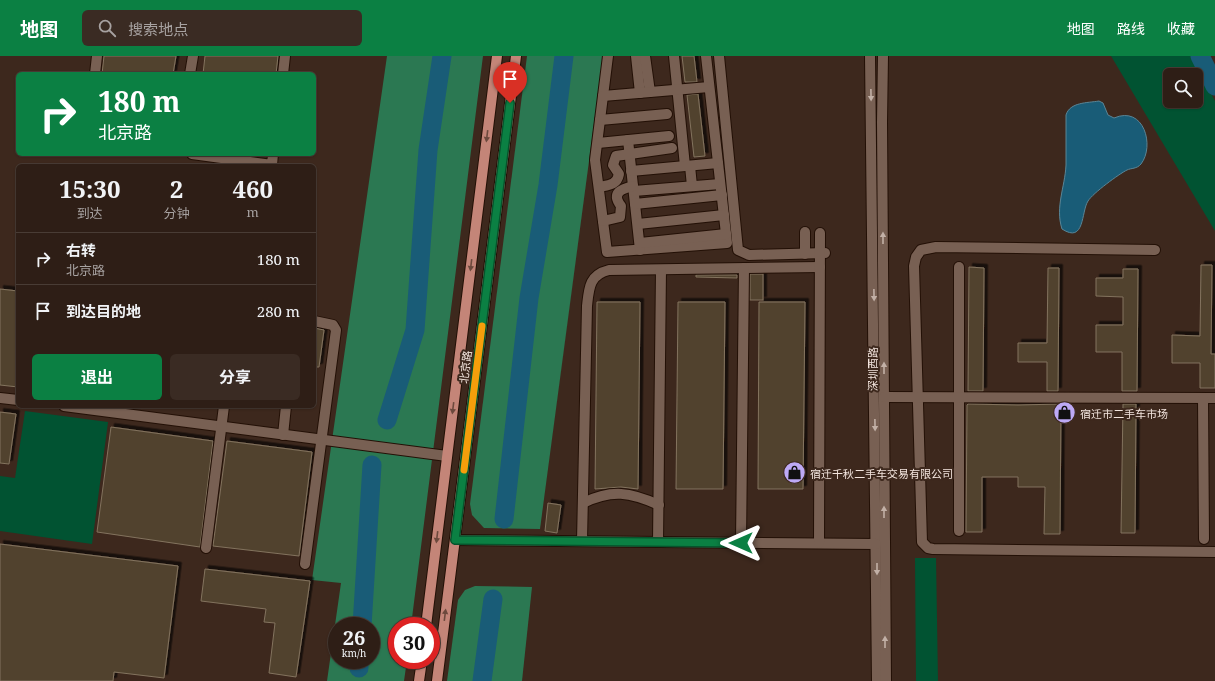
<!DOCTYPE html>
<html lang="zh">
<head>
<meta charset="utf-8">
<style>
	:root { --surface:#2e1e16; --page:#3a2b23; --text:#f1f3f6; --muted:#a7a2a1; --line:#493c35; --accent:#0b8043 }
	body { margin:0; font-family:"Noto Serif","Noto Sans SC",serif; background:var(--page); color:var(--text); height:100vh; display:flex; flex-direction:column; font-size:15px; white-space:nowrap }
	* { box-sizing:border-box; margin:0 }
	p { font-size:13px; color:var(--muted) }
	.icon { flex:none; width:22px; height:22px; fill:none; stroke:currentColor; stroke-width:2; stroke-linecap:round; stroke-linejoin:round }
	.map { position:relative; flex:1; overflow:hidden }
	.details { position:absolute; left:16px; top:108px; width:300px; height:244px; display:flex; flex-direction:column; background:var(--surface); border-radius:6px; box-shadow:0 1px 3px #0004,0 0 0 1px var(--line) }
	.details>* { flex:none }
	.hud { position:absolute; left:16px; top:16px; width:300px; height:84px; border-radius:6px; box-shadow:0 1px 3px #0004,0 0 0 1px var(--line); background:#0b8043; color:#fff; overflow:hidden }
	.controls { position:absolute; left:1163px; top:12px; display:grid; gap:8px }
	.controls a { display:grid; place-items:center; width:40px; height:40px; border-radius:6px; background:var(--surface); box-shadow:0 1px 3px #0004,0 0 0 1px var(--line); font-size:20px }
	.speed { position:absolute; left:328px; top:561px; display:flex; gap:8px; font-size:20px; font-weight:700; text-align:center }
	.speed>* { display:grid; place-content:center; width:52px; height:52px; border-radius:50%; background:var(--surface); box-shadow:0 1px 3px #0004,0 0 0 1px var(--line); line-height:1 }
	.speed small { font-size:10px; font-weight:400 }
	.speed .limit { border:6px solid #d22; background:#fff; color:#111 }
	.pin { position:absolute; display:grid; place-items:center; width:34px; height:34px; color:#fff; margin:-41px -17px; border-radius:50% 50% 50% 0; rotate:-45deg; box-shadow:0 0 4px #0007 }
	.pin .icon { rotate:45deg }
	.me { position:absolute; width:44px; margin:-22px; rotate:270deg; stroke-linejoin:round; filter:drop-shadow(0 0 3px #0008) }
	.turn { display:flex; align-items:center; gap:14px; height:84px; padding:0 16px; font-size:18px }
	.turn .icon { width:52px; height:52px; stroke-width:2.5 }
	.turn b { display:block; font-size:28px; line-height:34px }
	.eta { display:flex; justify-content:space-evenly; align-items:center; height:68px; text-align:center }
	.eta b { font-size:24px; font-weight:700; line-height:28px }
	.button { display:flex; gap:8px; margin-top:auto; padding:8px 16px }
	.button a { flex:1; height:46px; border-radius:6px; background:var(--accent); color:#fff; font-size:16px; font-weight:700; line-height:46px; text-align:center }
	.button a+a { background:var(--page); color:var(--text) }
	ul { padding:0; list-style:none }
	li { display:flex; align-items:center; gap:12px; height:52px; padding:0 16px; border-top:1px solid var(--line) }
	li div { flex:1 }
	li b { display:block; font-size:15px }
	li em { font-style:normal }
	header { display:flex; align-items:center; gap:24px; box-sizing:border-box; height:56px; padding:0 20px; background:var(--accent); color:#fff }
	header strong { font-size:19px }
	nav { display:flex; gap:22px; margin-inline-start:auto; font-size:14px }
	.search { width:280px; height:36px; background:var(--page); display:flex; align-items:center; gap:10px; box-sizing:border-box; padding:0 14px; border-radius:6px; color:var(--muted); font-size:15px }
	.map>svg:first-child { display:block }
	.green { fill:#015332; fill-rule:evenodd }
	.forest { fill:#2b7852; fill-rule:evenodd }
	.water { fill:#195c77; stroke:#5a8596 }
	.lines { fill:none; stroke-linecap:round; stroke-linejoin:round }
	.river { stroke:#195c77; stroke-width:19 }
	.building { fill:#51432f; stroke:#83735e; filter:url(#shadow) }
	.minor-casing { stroke:#231006; stroke-width:12 }
	.major-casing { stroke:#231006; stroke-width:12 }
	.minor { stroke:#786053; stroke-width:10 }
	.major { stroke:#c48578; stroke-width:10 }
	.oneway { fill:#c2b0a6 }
	.oneway2 { fill:#6c493d }
	.route-casing { stroke:#07532c; stroke-width:10 }
	.route { stroke:#0b8043; stroke-width:7 }
	.slow { stroke:#f59e0b; stroke-width:7 }
	.labels { text-anchor:middle; dominant-baseline:central; stroke-width:4; stroke-linejoin:round; paint-order:stroke }
	.street-label { font-size:11px; fill:#f3e5de; stroke:#3d281d }
	.poi-label { font-size:11px; fill:#f3e5de; stroke:#3d281d; text-anchor:start }
</style>
</head>
<body>
<header>
<strong>地图</strong>
<div class="search"><svg class="icon" aria-label="search" viewBox="0 0 24 24"><circle cx="10" cy="10" r="6"/><path d="M15 15l6 6"/></svg>搜索地点</div>
<nav><a>地图</a><a>路线</a><a>收藏</a></nav>
</header>
<div class="map">
<svg width="1215" height="625" viewBox="0 0 1215 625">
	<defs>
		<filter id="shadow"><feDropShadow dx="3.5" dy="-3.5" stdDeviation="0" flood-color="#0009"/></filter>
	</defs>
	<rect width="100%" height="100%" fill="#3d281d"/>
	<g class="green">
		<path d="M1111 0H1192L1215 45V175ZM1170 19H1196V45H1170Z"/>
		<path d="M25 355 108 366 92 488 0 475V420L15 422Z"/>
		<path d="M915 502H936L938 625H916Z"/>
	</g>
	<g class="forest">
		<path d="M387 0H483L411 570H397V604H407L404 625H327L341 527 312 524ZM337 570H371V604H337Z"/>
		<path d="M527 0H603L540 473 484 472 472 459 470 448Z"/>
		<path d="M475 530 532 531 522 625H447L458 544 465 534Z"/>
	</g>
	<path class="water" d="M1099 45 1103 47 1108 59 1114 62C1144 49 1155 90 1141 108 1137 113 1131 112 1127 114 1119 118 1093 137 1088 145 1081 156 1085 188 1062 173 1055 151 1065 131 1066 109 1066 92 1066 76 1066 59 1070 46 1087 47 1099 45Z"/>
	<g class="lines">
		<g class="river">
			<path d="M1200 0 1215 30"/>
			<path d="M387 364 415 274 428 94 442 0"/>
			<path d="M504 463 529 242 548 129 564 0"/>
			<path d="M362 570 372 409"/>
			<path d="M359 612V604"/>
			<path d="M482 625 493 543"/>
		</g>
	</g>
	<g class="building">
		<path d="M104 0H176L173 18H102Z"/>
		<path d="M205 0H278L276 18H203Z"/>
		<path d="M682 0H694L697 26H685Z"/>
		<path d="M698 38 705 100 694 101 687 39Z"/>
		<path d="M1201 209H1212L1211 298H1215V332H1200V307H1172V279L1200 280Z"/>
		<path d="M969 211 984 212 983 335H968Z"/>
		<path d="M1048 212H1059L1058 335H1047V306H1018V287H1047Z"/>
		<path d="M1123 213H1138L1137 335H1122V296H1096V269H1123V241L1096 240V222H1123Z"/>
		<rect x="750" y="218" width="13" height="26"/>
		<path d="M696 219H737V222L696 221Z"/>
		<path d="M0 233 18 235V331L0 329Z"/>
		<path d="M597 246H640L638 433 621 431 595 433Z"/>
		<path d="M678 246H725L723 433H676Z"/>
		<path d="M759 246H805L803 433H758Z"/>
		<path d="M314 272 324 274 319 311H314Z"/>
		<path d="M968 348 1018 349 1061 348 1060 478H1044L1045 431H1018V421H982V476H966L967 349Z"/>
		<path d="M1123 348H1136L1135 477H1121Z"/>
		<path d="M0 356 16 358 9 408 0 407Z"/>
		<path d="M111 371 213 385 200 491 97 476Z"/>
		<path d="M227 385 312 396 299 500 213 490Z"/>
		<path d="M548 447 561 449 557 477 545 475Z"/>
		<path d="M0 488 178 510 164 622 114 616 113 625H0Z"/>
		<path d="M205 513 310 525 296 621 269 617 275 567 264 566 266 553 201 545Z"/>
	</g>
	<g class="lines">
		<defs>
			<g id="minor">
				<path d="M608 0 595 104 607 196 727 187 706 0"/>
				<path d="M636 0 640 37"/>
				<path d="M645 0 650 36"/>
				<path d="M674 0 685 110"/>
				<path d="M719 0 738 194 749 199 825 197"/>
				<path d="M870 0 877 625"/>
				<path d="M883 0 882 66 886 625"/>
				<path d="M95 18 97 0"/>
				<path d="M190 18 193 0"/>
				<path d="M283 18 285 0"/>
				<path d="M603 40 709 31"/>
				<path d="M600 64 667 58"/>
				<path d="M628 84 640 194"/>
				<path d="M598 87 669 80"/>
				<path d="M192 98 272 109 273 98"/>
				<path d="M690 110 692 130"/>
				<path d="M631 115 718 107"/>
				<path d="M599 131C609 129 617 129 619 118L613 109 616 100 672 92"/>
				<path d="M634 135 720 128"/>
				<path d="M635 148 722 139"/>
				<path d="M603 165 620 161 621 150C611 137 621 133 633 130"/>
				<path d="M638 168 724 159"/>
				<path d="M640 187 726 178"/>
				<path d="M1155 194 936 191 921 194 916 201 914 210 922 486 928 492 933 493 1215 496"/>
				<path d="M805 198V176"/>
				<path d="M959 211V475"/>
				<path d="M884 341 1215 342"/>
				<path d="M0 342 18 344"/>
				<path d="M1203 342 1204 483"/>
				<path d="M64 350 447 400"/>
				<path d="M283 379 286 350"/>
				<path d="M583 447C612 433 630 436 659 449"/>
				<path d="M455 484 876 488"/>
				<path d="M582 485 587 250C589 232 589 219 609 214L820 211"/>
				<path d="M658 486 661 214"/>
				<path d="M741 487 744 212"/>
				<path d="M819 487 820 177"/>
				<path d="M206 492 224 350"/>
				<path d="M305 508 336 274 333 269 314 265"/>
			</g>
			<g id="major">
				<path d="M426 570 497 0"/>
				<path d="M419 625 422 604"/>
				<path d="M437 625 516 0"/>
			</g>
		</defs>
		<use href="#minor" class="minor-casing"/>
		<use href="#major" class="major-casing"/>
		<use href="#minor" class="minor"/>
		<use href="#major" class="major"/>
	</g>
	<defs><path id="oneway-solid" d="M-6-.8H1V-3.2L6.5 0L1 3.2V.8H-6Z"/></defs>
	<g class="oneway">
		<use href="#oneway-solid" transform="translate(871 39) rotate(89)"/>
		<use href="#oneway-solid" transform="translate(883 182) rotate(-90)"/>
		<use href="#oneway-solid" transform="translate(874 239) rotate(89)"/>
		<use href="#oneway-solid" transform="translate(884 312) rotate(-90)"/>
		<use href="#oneway-solid" transform="translate(875 369) rotate(89)"/>
		<use href="#oneway-solid" transform="translate(884 456) rotate(-90)"/>
		<use href="#oneway-solid" transform="translate(877 513) rotate(90)"/>
		<use href="#oneway-solid" transform="translate(885 586) rotate(-90)"/>
	</g>
	<g class="oneway2">
		<use href="#oneway-solid" transform="translate(487 80) rotate(97)"/>
		<use href="#oneway-solid" transform="translate(471 209) rotate(97)"/>
		<use href="#oneway-solid" transform="translate(453 352) rotate(97)"/>
		<use href="#oneway-solid" transform="translate(437 481) rotate(97)"/>
		<use href="#oneway-solid" transform="translate(445 559) rotate(-83)"/>
	</g>
	<g class="lines">
		<defs>
			<path id="route" d="M510 47 455 484 741 487"/>
		</defs>
		<use href="#route" class="route-casing"/>
		<use href="#route" class="route"/>
		<path class="slow" d="M464 414 482 270"/>
	</g>
	<defs>
		<symbol id="shop-disc" viewBox="-11 -11 22 22"><circle r="9.5" fill="#bda9f5" stroke="#3d281d"/><path d="M-5-2.5h2.3a2.7 3.5 0 0 1 5.4 0H5L5.5 6h-11ZM-1.5-2.5h3a1.5 2.3 0 0 0-3 0Z" fill="#111"/></symbol>
	</defs>
	<g fill-rule="evenodd">
		<use href="#shop-disc" x="1052" y="344" width="25" height="25"/>
		<use href="#shop-disc" x="782" y="404" width="25" height="25"/>
	</g>
	<g class="labels">
		<g class="street-label">
			<text transform="translate(465 311) rotate(-83)">北京路</text>
			<text transform="translate(872 313) rotate(-90)">深圳西路</text>
		</g>
		<g class="poi-label">
			<text x="1080" y="357">宿迁市二手车市场</text>
			<text x="810" y="417">宿迁千秋二手车交易有限公司</text>
		</g>
	</g>
</svg>
<div class="controls">
<a><svg class="icon" aria-label="search" viewBox="0 0 24 24"><circle cx="10" cy="10" r="6"/><path d="M15 15l6 6"/></svg></a>
</div>
<div class="speed"><div>26<small>km/h</small></div><div class="limit">30</div></div>
<div class="pin" style="left:510px;top:47px;background:#d93025"><svg class="icon" aria-label="arrive" viewBox="0 0 24 24"><path d="M6 21V4h12l-3 4 3 4H6"/></svg></div>
<svg class="me" style="left:741px;top:487px" viewBox="-20 -20 40 40"><path d="M0-17L14 15 0 8-14 15z" fill="#0b8043" stroke="#fff" stroke-width="4"/></svg>
<div class="hud">
<div class="turn"><svg class="icon" aria-label="right" viewBox="0 0 24 24"><path d="M7 20v-9h11M14 6l5 5-5 5"/></svg><div><b>180 m</b>北京路</div></div>
</div>
<section class="details">
<div class="eta">
<div><b>15:30</b><p>到达</p></div>
<div><b>2</b><p>分钟</p></div>
<div><b>460</b><p>m</p></div>
</div>
<ul>
<li><svg class="icon" aria-label="right" viewBox="0 0 24 24"><path d="M7 20v-9h11M14 6l5 5-5 5"/></svg><div><b>右转</b><p>北京路</p></div><em>180 m</em></li>
<li><svg class="icon" aria-label="arrive" viewBox="0 0 24 24"><path d="M6 21V4h12l-3 4 3 4H6"/></svg><div><b>到达目的地</b></div><em>280 m</em></li>
</ul>
<div class="button"><a>退出</a><a>分享</a></div>
</section>
</div>
</body>
</html>
